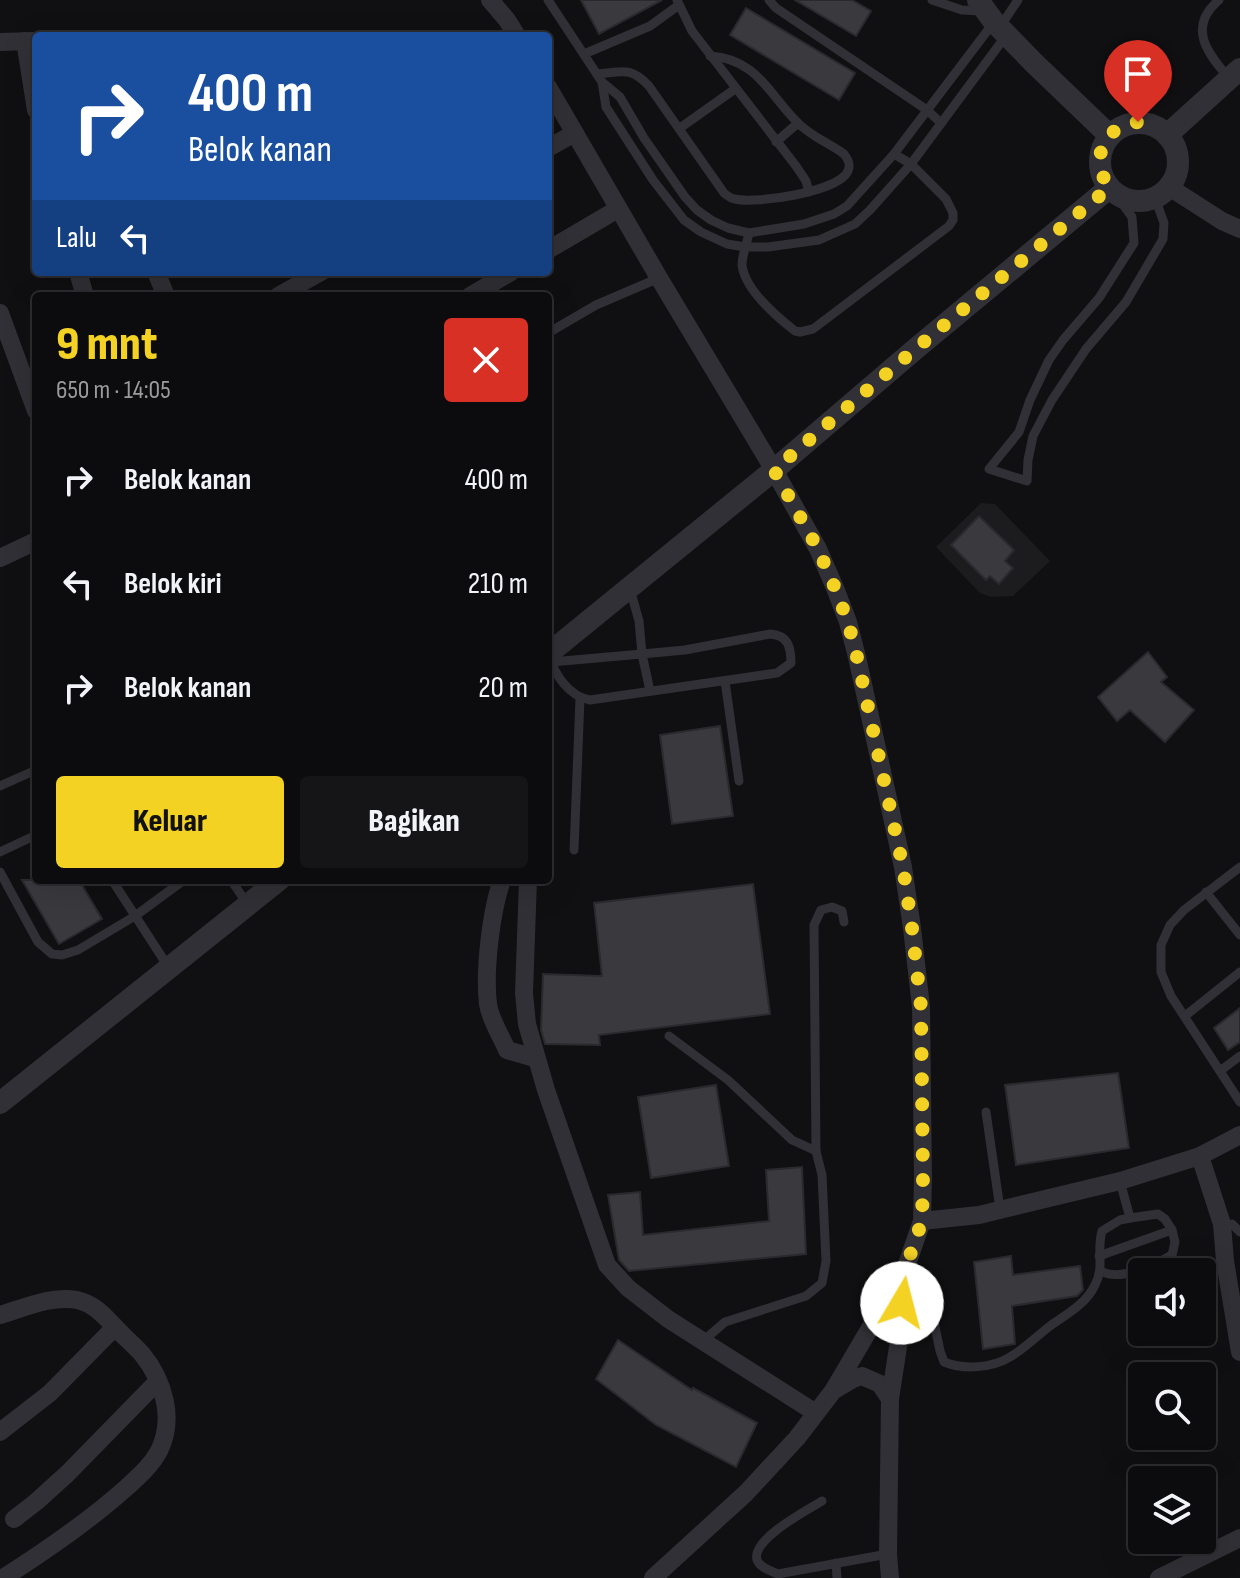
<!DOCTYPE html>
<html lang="id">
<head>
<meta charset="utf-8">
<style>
	:root { --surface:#0c0b0d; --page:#151416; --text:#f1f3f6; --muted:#9a9b9d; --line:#2c2b2e; --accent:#f4d224 }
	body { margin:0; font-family:"Sofia Sans Condensed",sans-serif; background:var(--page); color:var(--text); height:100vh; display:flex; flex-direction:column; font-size:30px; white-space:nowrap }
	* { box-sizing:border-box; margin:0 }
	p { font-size:26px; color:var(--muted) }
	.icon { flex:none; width:44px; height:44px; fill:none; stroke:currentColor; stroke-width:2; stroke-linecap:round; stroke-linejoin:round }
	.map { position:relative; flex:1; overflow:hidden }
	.panel { position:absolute; left:32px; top:292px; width:520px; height:592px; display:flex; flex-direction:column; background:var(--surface); border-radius:8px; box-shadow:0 8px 32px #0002,0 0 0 2px var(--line) }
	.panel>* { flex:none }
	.guide { position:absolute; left:32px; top:32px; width:520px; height:244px; border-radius:8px; box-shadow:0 8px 32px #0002,0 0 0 2px var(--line); background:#1a4fa0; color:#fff; overflow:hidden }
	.controls { position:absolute; left:1128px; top:1258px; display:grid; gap:16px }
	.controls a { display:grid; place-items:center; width:88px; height:88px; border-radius:8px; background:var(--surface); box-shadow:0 8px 32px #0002,0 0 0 2px var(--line); font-size:40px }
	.pin { position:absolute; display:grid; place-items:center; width:68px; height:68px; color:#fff; margin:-82px -34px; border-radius:50% 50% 50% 0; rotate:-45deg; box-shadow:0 0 8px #0007 }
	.pin .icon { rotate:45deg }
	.me { position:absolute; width:88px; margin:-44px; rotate:8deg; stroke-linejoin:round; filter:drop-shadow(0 0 6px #0008) }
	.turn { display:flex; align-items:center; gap:28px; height:168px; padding:0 24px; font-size:36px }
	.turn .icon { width:104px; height:104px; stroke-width:2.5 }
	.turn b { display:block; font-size:56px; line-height:68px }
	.then { display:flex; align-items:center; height:76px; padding:0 24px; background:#0003; gap:16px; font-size:30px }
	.round { display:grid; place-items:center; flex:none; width:84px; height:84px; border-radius:8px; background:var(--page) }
	.overview { display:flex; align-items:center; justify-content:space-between; height:136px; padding:0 24px }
	h1 { font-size:48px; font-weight:800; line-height:60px; color:var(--accent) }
	.action { display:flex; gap:16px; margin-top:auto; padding:16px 24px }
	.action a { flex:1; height:92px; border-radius:8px; background:var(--accent); color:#111; font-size:32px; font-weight:800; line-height:92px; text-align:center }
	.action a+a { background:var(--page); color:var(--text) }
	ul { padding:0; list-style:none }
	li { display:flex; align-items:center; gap:24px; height:104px; padding:0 24px }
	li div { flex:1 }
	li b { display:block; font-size:30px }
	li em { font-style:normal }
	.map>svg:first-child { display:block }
	.built { fill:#1c1b1e }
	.building { fill:#3a393e; stroke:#2a292d; stroke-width:2 }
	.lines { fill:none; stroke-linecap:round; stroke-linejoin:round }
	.service { stroke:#303036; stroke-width:9 }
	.minor { stroke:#303036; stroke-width:18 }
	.tertiary { stroke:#303036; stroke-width:22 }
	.route { stroke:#f4d224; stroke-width:14; stroke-dasharray:0 25.2 }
</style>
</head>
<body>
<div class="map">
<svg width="1240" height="1578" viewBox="0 0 1240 1578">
	<rect width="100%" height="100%" fill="#100f11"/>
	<path class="built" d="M981 503 995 504 1050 561 1013 596 991 597 980 593 936 547Z"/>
	<g class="building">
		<path d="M581 0H662L599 34Z"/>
		<path d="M795 0H852L871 11 856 36Z"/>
		<path d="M746 8 855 73 839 100 730 35Z"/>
		<path d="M979 516 1014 550 1005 561 1013 568 999 584 990 576 986 580 951 545Z"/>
		<path d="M1148 652 1167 677 1161 682 1194 710 1165 742 1130 710 1117 721 1098 697Z"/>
		<path d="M720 726 733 816 672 824 660 735Z"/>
		<path d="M22 880H79L102 919 59 944Z"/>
		<path d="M753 884 770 1014 599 1035 600 1045 545 1044 541 1030 543 974 602 976 594 903Z"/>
		<path d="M1240 1008V1042L1228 1050 1214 1028Z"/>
		<path d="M1118 1073 1129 1148 1016 1165 1005 1085Z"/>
		<path d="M716 1085 729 1166 651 1178 638 1097Z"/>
		<path d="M802 1167 806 1254 629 1271 619 1260 608 1195 640 1192 643 1235 769 1221 766 1170Z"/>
		<path d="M1011 1256 1013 1275 1080 1266 1083 1290 1077 1296 1012 1306 1015 1344 983 1349 974 1262Z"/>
		<path d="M618 1340 692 1390 693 1388 757 1423 736 1467 656 1425 596 1379Z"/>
	</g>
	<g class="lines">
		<g class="service">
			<path d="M548 0 602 82 620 97 644 138 685 197 697 210 711 220 728 228 749 233 804 224 834 214 847 206 894 154 994 22"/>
			<path d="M677 0 692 31 796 166 806 181 809 192"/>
			<path d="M769 0 776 8 927 110 941 123"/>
			<path d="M932 0 962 10 983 11"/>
			<path d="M1219 0C1187 27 1207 53 1229 78"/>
			<path d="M1000 27 1018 0"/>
			<path d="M584 54 650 26 679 5"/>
			<path d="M597 74C622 72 630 66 649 86L724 193C728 196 729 198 735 199 756 204 839 192 848 171 851 164 848 159 844 154 829 143 810 136 797 122 768 93 757 59 710 56"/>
			<path d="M602 82 606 107 653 180 684 220 701 232 727 244 745 247H768L819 240 855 224 870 210 911 164 1005 37"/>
			<path d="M680 128 735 89"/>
			<path d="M776 142 798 123"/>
			<path d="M1116 195 1132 217 1134 243 1099 298 1063 340 1049 360 1030 400 1019 432 989 469 1027 481 1028 460 1033 436 1052 400 1086 349 1126 302 1163 239 1164 223 1155 198"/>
			<path d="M749 233C747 243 742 255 742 265 745 290 777 317 795 331L800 332 813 329 949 226 953 220V213L946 199 911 164 894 154"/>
			<path d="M548 333 596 305 659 278"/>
			<path d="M548 656C556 675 568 696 590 700L777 673 791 663C791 647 788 635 770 634L685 650 642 654 639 621 630 589"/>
			<path d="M551 662 642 654 650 691"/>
			<path d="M725 681 739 781"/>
			<path d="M0 786 36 770"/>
			<path d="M574 850 580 698"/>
			<path d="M0 852 36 835"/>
			<path d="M1240 867 1184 910 1170 925 1161 945V972L1171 996 1240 1102"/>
			<path d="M0 872 38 942 52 954 62 955 78 950 135 916 184 880"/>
			<path d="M112 880 169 968"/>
			<path d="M231 880 248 905"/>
			<path d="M1206 892 1240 935"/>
			<path d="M1185 1016 1240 972"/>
			<path d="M669 1036 728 1080 792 1140 816 1151 822 1175 826 1261 822 1283 806 1296 725 1322 703 1341"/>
			<path d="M1220 1071 1240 1056"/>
			<path d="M986 1112 1000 1209"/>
			<path d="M816 1151 814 925 821 910 832 907 842 911 844 922"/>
			<path d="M1232 1224 1240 1232"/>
			<path d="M1099 1256 1172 1230"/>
			<path d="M1101 1271C1119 1282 1155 1265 1172 1255L1175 1242 1172 1230 1165 1219 1158 1214 1130 1218"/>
			<path d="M904 1285H917L927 1288 940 1351 944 1362C964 1370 992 1368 1010 1357 1024 1349 1037 1336 1050 1326 1067 1314 1086 1304 1095 1285 1105 1266 1096 1252 1102 1231L1120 1220 1130 1218 1120 1181"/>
			<path d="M822 1501C808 1510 751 1539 757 1560 760 1568 771 1571 778 1574L888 1554"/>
			<path d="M836 1563 837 1578"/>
		</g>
		<g class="minor">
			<path d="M490 0 507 20 517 36"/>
			<path d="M25 41 36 110"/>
			<path d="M0 42 33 41"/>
			<path d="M548 87 659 278 774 470 818 549 835 588 848 622 857 657 903 867 912 928 921 1007 923 1178 922 1221 906 1267 833 1391 797 1438 746 1493 653 1578"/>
			<path d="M548 148 575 133"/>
			<path d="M1169 187 1222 221 1240 229"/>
			<path d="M548 250 618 209"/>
			<path d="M78 272 85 296"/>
			<path d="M156 272 166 296"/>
			<path d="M278 296 321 272"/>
			<path d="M470 296 511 272"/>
			<path d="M0 313 36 411"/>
			<path d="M0 558 36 541"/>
			<path d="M502 880C491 911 484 971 488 1004 490 1019 501 1036 507 1050L535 1058"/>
			<path d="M528 880 524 993 527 1024 546 1090 607 1265 628 1288 668 1319 816 1413"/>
			<path d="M1200 1156 1222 1224 1225 1261 1240 1352"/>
			<path d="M922 1221 979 1215 1120 1181 1200 1156 1240 1135"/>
			<path d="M0 1315C24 1308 52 1295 77 1300 95 1304 104 1316 116 1328 124 1337 134 1345 142 1354 164 1381 175 1419 159 1451 151 1466 139 1476 126 1488 88 1522 47 1550 3 1578"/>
			<path d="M836 1389 853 1379 862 1376 880 1384 890 1399"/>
			<path d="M0 1432 50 1393 115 1327"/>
			<path d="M14 1519 36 1502 67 1474 158 1381"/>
			<path d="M890 1578 888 1554 890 1399 900 1334 905 1278"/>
			<path d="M1159 1578 1240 1538"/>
		</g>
		<g class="tertiary">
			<path d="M978 0 994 22 1034 63 1109 135"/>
			<circle cx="1139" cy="162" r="39"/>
			<path d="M1167 135 1240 69"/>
			<path d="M548 654 774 470 913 351 1109 188"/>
			<path d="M0 1103 279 880"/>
		</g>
	</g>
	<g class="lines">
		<path class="route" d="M902 1303 906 1267 922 1221 923 1178 921 1007 912 928 903 867 857 657 848 622 835 588 818 549 774 470 913 351 1109 188C1090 158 1102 127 1138 122"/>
	</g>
</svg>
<div class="controls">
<a><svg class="icon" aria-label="sound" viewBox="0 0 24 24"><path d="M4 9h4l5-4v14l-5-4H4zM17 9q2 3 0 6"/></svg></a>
<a><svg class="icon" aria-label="search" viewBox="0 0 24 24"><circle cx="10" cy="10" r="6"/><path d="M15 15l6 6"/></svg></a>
<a><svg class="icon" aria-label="layers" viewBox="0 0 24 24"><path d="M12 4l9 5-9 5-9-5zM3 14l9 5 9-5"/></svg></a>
</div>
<div class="pin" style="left:1138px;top:122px;background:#d93025"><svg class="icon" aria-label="arrive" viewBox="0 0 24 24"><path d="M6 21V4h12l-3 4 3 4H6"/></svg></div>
<svg class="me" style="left:902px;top:1303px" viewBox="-20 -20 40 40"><circle r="19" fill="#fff"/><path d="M0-13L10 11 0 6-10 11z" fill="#f4d224"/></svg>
<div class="guide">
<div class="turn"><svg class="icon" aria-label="right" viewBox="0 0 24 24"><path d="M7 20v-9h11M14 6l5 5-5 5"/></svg><div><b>400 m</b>Belok kanan</div></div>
<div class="then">Lalu<svg class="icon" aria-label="left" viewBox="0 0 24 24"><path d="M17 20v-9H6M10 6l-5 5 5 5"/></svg></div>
</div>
<section class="panel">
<div class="overview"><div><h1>9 mnt</h1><p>650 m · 14:05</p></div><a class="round" style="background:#d93025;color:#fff"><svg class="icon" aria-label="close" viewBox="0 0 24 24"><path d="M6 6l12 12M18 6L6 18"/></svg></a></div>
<ul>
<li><svg class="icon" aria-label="right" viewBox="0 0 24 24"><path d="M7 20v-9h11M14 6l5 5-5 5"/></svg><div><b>Belok kanan</b></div><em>400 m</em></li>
<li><svg class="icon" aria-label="left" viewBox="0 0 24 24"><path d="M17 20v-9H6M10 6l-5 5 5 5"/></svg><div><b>Belok kiri</b></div><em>210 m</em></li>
<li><svg class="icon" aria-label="right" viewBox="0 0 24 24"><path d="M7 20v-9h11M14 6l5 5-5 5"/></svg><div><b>Belok kanan</b></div><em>20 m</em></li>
</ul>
<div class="action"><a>Keluar</a><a>Bagikan</a></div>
</section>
</div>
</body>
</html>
